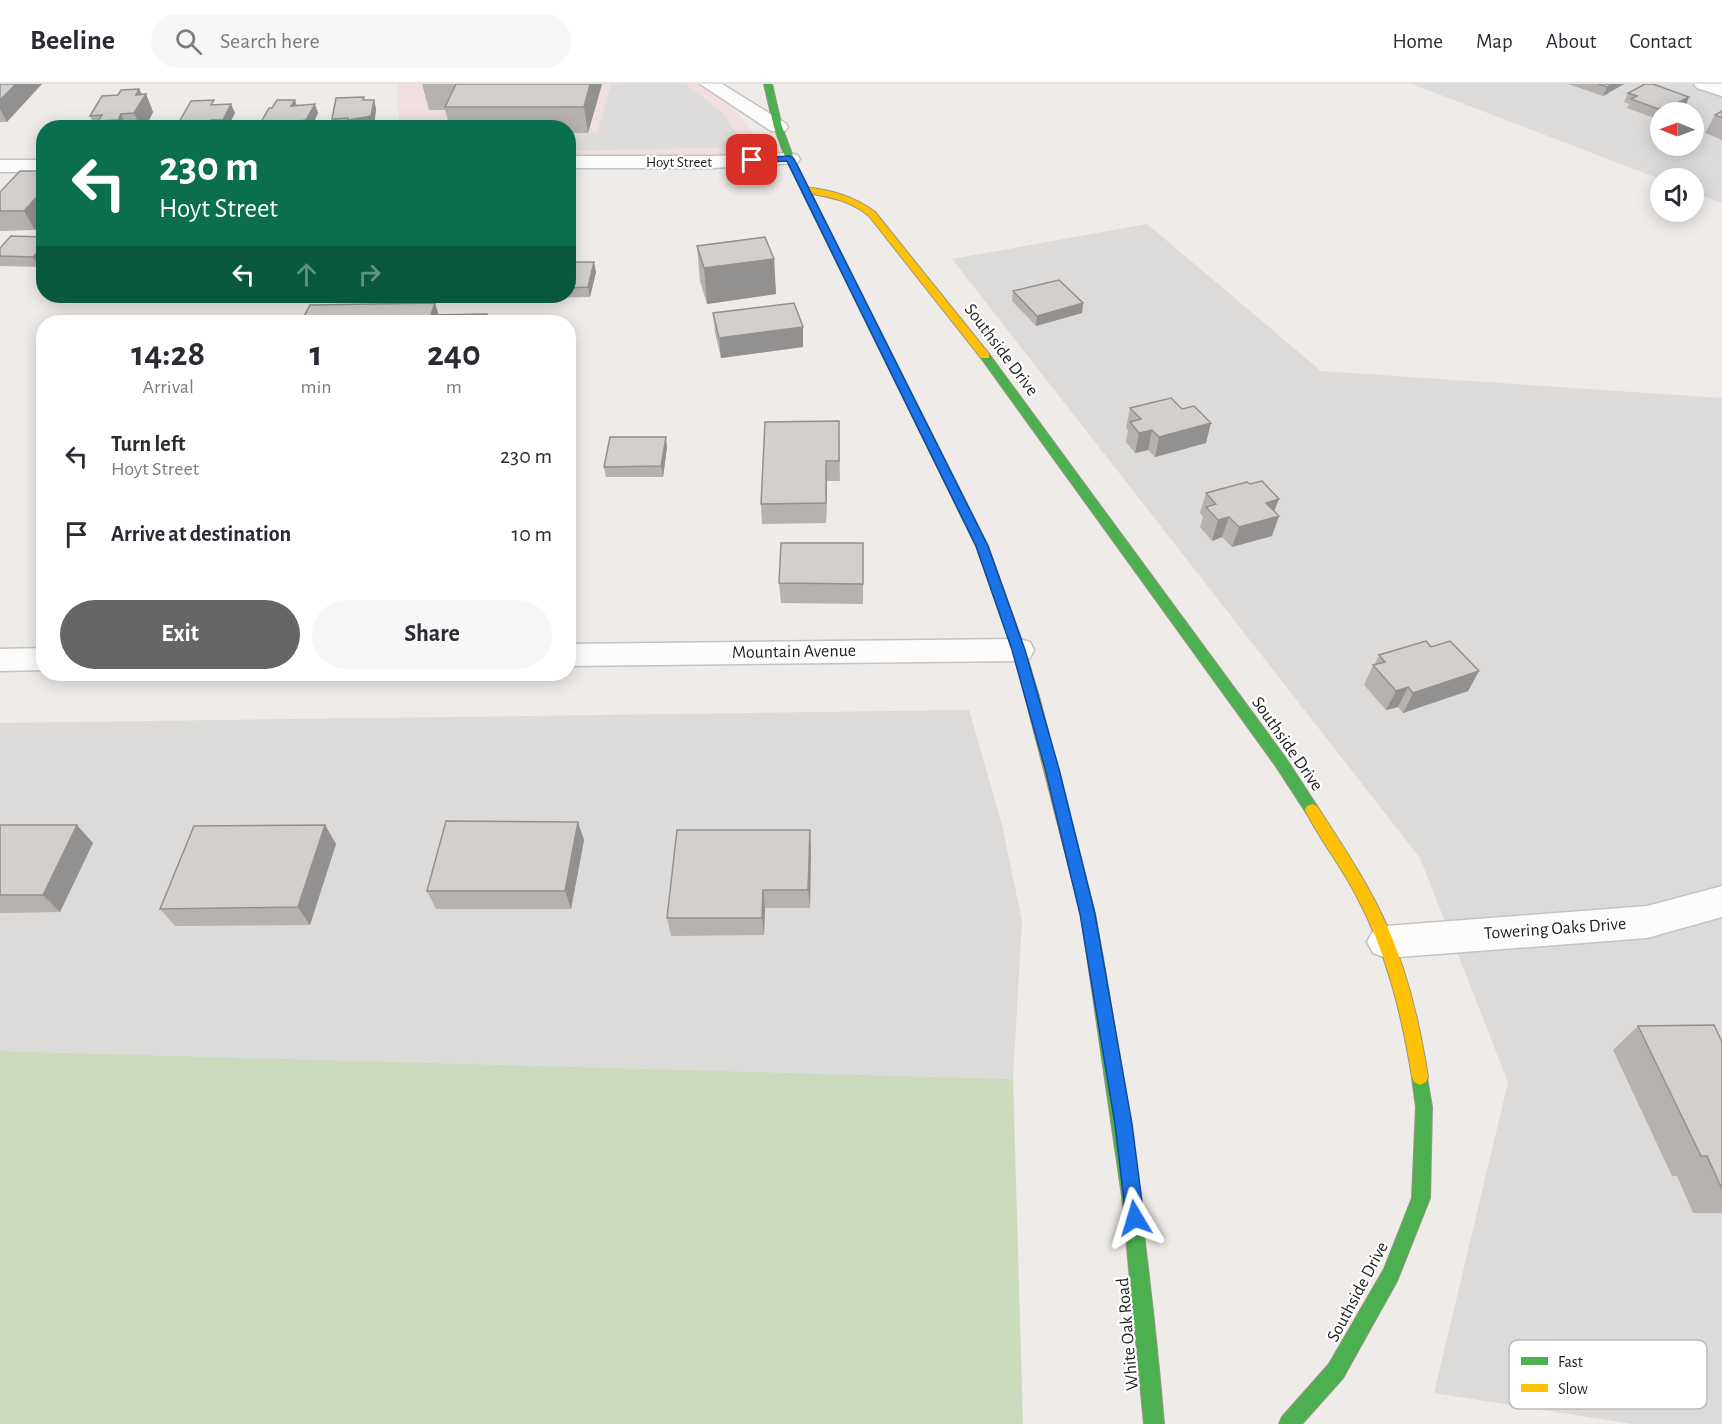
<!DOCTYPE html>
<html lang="en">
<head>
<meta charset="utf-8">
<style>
	:root { --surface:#fff; --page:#f7f7f7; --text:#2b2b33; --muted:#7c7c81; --line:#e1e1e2; --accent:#676665 }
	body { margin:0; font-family:"Alegreya Sans",sans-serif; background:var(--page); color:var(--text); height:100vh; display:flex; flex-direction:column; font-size:22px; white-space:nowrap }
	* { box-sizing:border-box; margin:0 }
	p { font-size:20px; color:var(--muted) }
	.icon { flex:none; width:33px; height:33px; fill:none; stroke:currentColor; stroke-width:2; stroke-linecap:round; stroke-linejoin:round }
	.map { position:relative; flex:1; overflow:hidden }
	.panel { position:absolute; left:36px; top:231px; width:540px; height:366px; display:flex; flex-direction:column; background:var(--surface); border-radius:24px; box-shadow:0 3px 15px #0003 }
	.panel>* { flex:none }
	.top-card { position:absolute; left:36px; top:36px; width:540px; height:183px; border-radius:24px; box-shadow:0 3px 15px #0003; background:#0b6e4f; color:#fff; overflow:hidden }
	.needle { width:39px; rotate:271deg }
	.fabs { position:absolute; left:1650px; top:18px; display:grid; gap:12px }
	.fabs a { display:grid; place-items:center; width:54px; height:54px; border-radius:50%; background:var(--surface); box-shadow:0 3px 15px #0003; font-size:30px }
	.pin { position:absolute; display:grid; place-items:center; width:51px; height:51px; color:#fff; margin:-26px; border-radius:12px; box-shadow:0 3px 9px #0006 }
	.me { position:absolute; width:66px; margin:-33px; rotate:353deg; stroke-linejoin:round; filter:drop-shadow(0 0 4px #0008) }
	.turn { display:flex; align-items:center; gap:21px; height:126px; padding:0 24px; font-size:27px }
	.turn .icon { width:78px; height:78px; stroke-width:2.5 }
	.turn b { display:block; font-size:42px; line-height:51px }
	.lanes { display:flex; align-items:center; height:57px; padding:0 24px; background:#0003; justify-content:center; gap:30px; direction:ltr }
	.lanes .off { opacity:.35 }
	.eta { display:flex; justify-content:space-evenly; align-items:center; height:102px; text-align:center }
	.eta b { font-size:36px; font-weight:700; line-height:42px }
	.action { display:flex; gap:12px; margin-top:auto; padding:12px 24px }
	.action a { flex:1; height:69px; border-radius:36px; background:var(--accent); color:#fff; font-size:24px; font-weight:700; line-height:69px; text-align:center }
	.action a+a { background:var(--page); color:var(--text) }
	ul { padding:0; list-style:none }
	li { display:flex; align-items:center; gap:18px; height:78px; padding:0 24px }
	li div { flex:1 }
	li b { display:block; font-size:22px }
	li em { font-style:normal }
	header { display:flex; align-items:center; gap:36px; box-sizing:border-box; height:84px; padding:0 30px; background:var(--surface); border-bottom:2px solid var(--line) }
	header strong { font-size:28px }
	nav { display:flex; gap:33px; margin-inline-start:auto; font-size:21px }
	.search { width:420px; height:54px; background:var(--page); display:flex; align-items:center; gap:15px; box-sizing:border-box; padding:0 21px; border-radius:33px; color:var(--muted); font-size:22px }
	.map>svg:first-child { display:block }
	.residential { fill:#dddbd9; fill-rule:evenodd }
	.commercial { fill:#efdfdf }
	.forest { fill:#ccdbbe }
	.parking { fill:#dedcdb }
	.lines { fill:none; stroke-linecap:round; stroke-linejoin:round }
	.street-casing { stroke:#c5c3c2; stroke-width:3 }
	.fast-casing { stroke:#989780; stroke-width:2 }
	.slow-casing { stroke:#989780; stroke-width:2 }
	.street { fill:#fcfcfc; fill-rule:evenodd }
	.fast { fill:#4caf50; fill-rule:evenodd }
	.slow { fill:#ffc107; fill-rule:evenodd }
	.wall { fill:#b5b2b0 }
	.shaded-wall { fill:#939190 }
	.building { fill:#d2cfcd; stroke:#939190; stroke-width:1.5 }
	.route { fill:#1a73e8; stroke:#114b97; stroke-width:1.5 }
	.labels { text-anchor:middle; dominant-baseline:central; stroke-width:4.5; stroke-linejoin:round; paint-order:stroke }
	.far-street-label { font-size:15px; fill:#1f1f1f; stroke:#fff }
	.street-label { font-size:18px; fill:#1f1f1f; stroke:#fff }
	.key { fill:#fff; stroke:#bcbcbc; stroke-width:1.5 }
	.key-label { font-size:16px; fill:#1f1f1f }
</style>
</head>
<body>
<header>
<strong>Beeline</strong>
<div class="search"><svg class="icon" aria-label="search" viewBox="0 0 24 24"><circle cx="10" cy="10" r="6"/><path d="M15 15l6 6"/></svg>Search here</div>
<nav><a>Home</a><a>Map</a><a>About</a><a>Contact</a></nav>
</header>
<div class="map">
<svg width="1722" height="1340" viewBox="0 0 1722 1340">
	<rect width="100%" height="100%" fill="#eeebe8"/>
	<g class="residential">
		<path d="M1412 0H1722V119L1694 108V94L1660 95ZM1660 28H1694V62H1660Z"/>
		<path d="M1147 140 1321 287 1722 314V1340H1632L1434 1309 1508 998 1420 774 952 175Z"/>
		<path d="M969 626 1002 741 1022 837 1013 995 0 967V639Z"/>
	</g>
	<path class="commercial" d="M397 0H698L737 28 761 59 754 66 735 70 569 72 568 44 399 43Z"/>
	<path class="forest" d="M0 967 1013 995 1023 1340H0Z"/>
	<path class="parking" d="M611 0H686L723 29 746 63 569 67 568 49H597Z"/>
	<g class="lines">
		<defs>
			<g id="street">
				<path d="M700 0H722L785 39 788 43 785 47H771Z"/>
				<path d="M1694 0H1722V12L1697 4Z"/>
				<path d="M790 69 797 71 800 75 797 79 713 84H568V72H713Z"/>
				<rect x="0" y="76" width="44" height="12"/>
				<path d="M1019 555 1030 558 1034 566 1030 574 1019 577 568 582V560Z"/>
				<path d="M44 564V586L0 587V565Z"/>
				<path d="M1722 802V833L1647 854 1386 874 1373 869 1367 858 1373 847 1386 842 1647 822Z"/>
			</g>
			<g id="fast">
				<path d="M764 0H772L782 43 794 75 988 462 1025 566 1040 616 1038 619 1033 621 1026 616 1013 566 976 462 786 75 774 43Z"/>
				<path d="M985 269 989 270 1285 673 1317 722 1319 726 1317 730H1307L1275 681 981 274 980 272Z"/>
				<path d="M1097 878 1102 880 1105 885C1130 1036 1151 1187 1164 1340H1144L1122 1112 1089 885 1092 880Z"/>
				<path d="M1420 985 1426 988 1432 1023 1430 1114 1397 1197 1343 1294 1302 1340H1279L1282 1333 1329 1280 1384 1185 1412 1114 1416 1023 1412 993 1414 988Z"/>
			</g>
			<g id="slow">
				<path d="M805 103C831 106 854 112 875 128L989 270V274H981L869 132C848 115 828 113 802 108V104Z"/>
				<path d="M1033 611 1040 616 1095 830 1105 885 1102 890 1097 892 1092 890 1089 885 1081 830 1026 616Z"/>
				<path d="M1312 720 1317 722C1342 761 1368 799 1387 842 1408 890 1420 941 1428 993L1426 998 1420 1001 1414 998 1412 993C1402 931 1387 869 1357 813 1342 783 1320 756 1305 726L1307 722Z"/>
			</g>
		</defs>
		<use href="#street" class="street-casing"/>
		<use href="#fast" class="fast-casing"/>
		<use href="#slow" class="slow-casing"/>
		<use href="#street" class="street"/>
		<use href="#fast" class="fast"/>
		<use href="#slow" class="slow"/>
	</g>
	<g class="wall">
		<path d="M0 0 7 38H0Z"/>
		<path d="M422 0H602L588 49H568V44H450L445 26H429Z"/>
		<path d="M1568 0H1624L1603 12Z"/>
		<path d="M139 5 142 10H146L153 28 145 44H96L90 32 118 11Z"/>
		<path d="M1628 9 1689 13 1685 23 1673 28H1660V31L1654 34 1627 24 1629 20 1624 18Z"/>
		<path d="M364 13V16H374L376 25 374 42 363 44H335L332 35Z"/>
		<path d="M215 21 235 29 227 44H181L179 38Z"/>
		<path d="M297 22 318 29 311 44H263L261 38Z"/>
		<path d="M1722 27V56L1705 49 1715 31Z"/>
		<path d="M44 87 35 146 0 147V108Z"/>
		<path d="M44 153 39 183 0 182V164Z"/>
		<path d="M697 162 774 175 776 210 707 220 700 197Z"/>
		<path d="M568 178 596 188 590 213 541 214V212H568Z"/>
		<path d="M1013 207 1083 219 1082 229 1036 242 1012 217Z"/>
		<path d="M713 229 803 263 721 274 715 249Z"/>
		<path d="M1130 324 1206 359 1155 373 1148 366 1135 369 1126 358 1128 346 1126 344Z"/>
		<path d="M839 337 840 397H827L826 439 762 440 761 420Z"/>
		<path d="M667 363 663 393H606L604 383Z"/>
		<path d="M1250 400 1274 427 1272 452 1232 463 1222 453 1212 457 1200 443 1203 433 1200 429 1206 409Z"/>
		<path d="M863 459V520L781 519 779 499Z"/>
		<path d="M1431 563 1479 587 1468 607 1403 629 1398 623 1386 626 1364 601 1373 581 1375 580 1379 571Z"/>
		<path d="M0 741 93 759 60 828 0 829Z"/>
		<path d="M325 741 336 760 310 841 175 842 160 825Z"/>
		<path d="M584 756 571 825H436L427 807Z"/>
		<path d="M811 764 810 824H765L764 851 671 852 667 834Z"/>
		<path d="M1638 942 1722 958V1129H1693L1677 1092H1672L1613 966Z"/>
	</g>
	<g class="shaded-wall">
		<path d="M16 0H42L7 38 0 25V16Z"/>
		<path d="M590 0H602L588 49 584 23Z"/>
		<path d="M1613 0H1624L1603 12 1607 3Z"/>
		<path d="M139 5 143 14 146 10 153 28 145 44H141L134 29 136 11Z"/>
		<path d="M1689 13 1685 23 1673 28H1667L1669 23Z"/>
		<path d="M295 16 298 25 291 22Z"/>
		<path d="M374 16 376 25 374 42 363 44H350L348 36Z"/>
		<path d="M231 20 235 29 227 44H226L223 36Z"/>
		<path d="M315 20 318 29 311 44H289L288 39Z"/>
		<path d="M1665 22 1662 28H1660V31L1654 34 1658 25Z"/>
		<path d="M121 30 127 44H122L118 36Z"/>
		<path d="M211 36 214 44H209L208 41Z"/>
		<path d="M44 105V136L35 146 24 127Z"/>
		<path d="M44 161V177L39 183 33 173Z"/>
		<path d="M774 175 776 210 707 220 704 184Z"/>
		<path d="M594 178 596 188 590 213 588 203Z"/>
		<path d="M435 219 441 238 431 231Z"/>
		<path d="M1083 219 1082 229 1036 242 1037 232Z"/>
		<path d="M487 230 489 238H485Z"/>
		<path d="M803 243V263L721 274 719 254Z"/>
		<path d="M1211 339 1206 359 1155 373 1159 353Z"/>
		<path d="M1152 346 1148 366 1135 369 1139 349Z"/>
		<path d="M666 353 667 363 663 393 661 382Z"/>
		<path d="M826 377 827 397 826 439Z"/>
		<path d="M1279 415 1272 433 1279 432 1272 452 1232 463 1239 443 1266 419Z"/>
		<path d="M1229 433 1222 453 1212 457 1218 436Z"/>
		<path d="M1479 587 1468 607 1403 629 1413 609Z"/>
		<path d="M1408 603 1398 623 1386 626 1396 607Z"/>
		<path d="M578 738 584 756 571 825 565 807Z"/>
		<path d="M77 741 93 759 60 828 43 811Z"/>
		<path d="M325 741 336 760 310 841 298 823Z"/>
		<path d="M810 746 811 764 810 824 808 806Z"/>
		<path d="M763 806 765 824 764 851 762 834Z"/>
	</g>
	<g class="building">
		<path d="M0 0H16L0 16Z"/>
		<path d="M456 0H590L584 23H445Z"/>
		<path d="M1598 0H1613L1607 3Z"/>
		<path d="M1645 0H1653L1689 13 1669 23 1665 22 1658 25 1631 15 1637 12 1628 9Z"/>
		<path d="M139 5 136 11 146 10 134 29 121 30 118 36 98 37 102 31 90 32 102 12 118 11 121 6Z"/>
		<path d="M364 13 363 16H374L371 32 348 36V34L332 35 336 14Z"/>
		<path d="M214 16 211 21 231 20 223 36H211L208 41 193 42 195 38H179L191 17Z"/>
		<path d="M277 16H295L291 22 315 20 306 36 288 39 261 38 269 24H272Z"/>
		<path d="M1722 27V34L1715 31Z"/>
		<path d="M20 87H44V105L24 127H0V108Z"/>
		<path d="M11 152 44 153V161L33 173 0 172V164Z"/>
		<path d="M765 153 774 175 704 184 697 162Z"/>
		<path d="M568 178H594L588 203 568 204Z"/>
		<path d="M1059 196 1083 219 1037 232 1013 207Z"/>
		<path d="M435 219 431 231 487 230 485 238H301L310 221Z"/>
		<path d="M794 219 803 243 719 254 713 229Z"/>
		<path d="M1171 314 1182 325 1194 322 1211 339 1159 353 1152 346 1139 349 1130 338 1141 335 1130 324Z"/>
		<path d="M839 337V377H826V419L761 420 765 338Z"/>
		<path d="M610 353H666L661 382 604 383Z"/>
		<path d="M1262 397 1279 415 1266 419 1279 432 1239 443 1229 433 1218 436 1206 423 1216 420 1206 409 1247 398 1250 400Z"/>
		<path d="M781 459H863V500L779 499Z"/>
		<path d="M1426 557 1431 563 1450 557 1479 587 1413 609 1408 603 1396 607 1373 581 1385 578 1379 571Z"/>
		<path d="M446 737 578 738 565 807H427Z"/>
		<path d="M0 741H77L43 811H0Z"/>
		<path d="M325 741 298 823 160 825 194 742Z"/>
		<path d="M677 746H810L808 806H763L762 834H667Z"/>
		<path d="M1714 941 1722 958V1105L1707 1072H1701L1638 942Z"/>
	</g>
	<path class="route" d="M790 72 794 75 988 462 1025 566 1059 685 1095 830 1132 1040 1144 1134 1141 1141 1135 1143 1129 1141 1126 1134 1115 1040 1080 830 1045 685 1012 566 976 462 787 77 752 79 748 76 752 74Z"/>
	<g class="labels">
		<g class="far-street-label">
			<text x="679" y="78">Hoyt Street</text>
		</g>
		<g class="street-label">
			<text transform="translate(1001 266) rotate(53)">Southside Drive</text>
			<text transform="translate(794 568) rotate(-1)">Mountain Avenue</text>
			<text transform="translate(1287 660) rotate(55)">Southside Drive</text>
			<text transform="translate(1555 845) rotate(-4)">Towering Oaks Drive</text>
			<text transform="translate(1358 1208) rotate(-62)">Southside Drive</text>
			<text transform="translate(1128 1250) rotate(-95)">White Oak Road</text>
		</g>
	</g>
	<rect x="1509" y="1256" width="198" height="69" rx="9" class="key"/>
	<rect x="1521" y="1273" width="27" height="8" fill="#4caf50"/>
	<rect x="1521" y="1300" width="27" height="8" fill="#ffc107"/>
	<g class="key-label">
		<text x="1558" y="1283">Fast</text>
		<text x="1558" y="1310">Slow</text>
	</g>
</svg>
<div class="fabs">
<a><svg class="needle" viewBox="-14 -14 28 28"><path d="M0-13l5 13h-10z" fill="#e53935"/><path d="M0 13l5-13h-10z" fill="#7c7c81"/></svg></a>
<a><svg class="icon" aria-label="sound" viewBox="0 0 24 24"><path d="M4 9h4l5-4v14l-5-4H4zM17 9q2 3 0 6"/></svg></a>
</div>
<div class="pin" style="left:752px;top:76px;background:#d93025"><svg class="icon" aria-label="arrive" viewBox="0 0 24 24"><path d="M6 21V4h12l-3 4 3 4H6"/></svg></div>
<svg class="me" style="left:1135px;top:1134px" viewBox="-20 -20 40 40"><path d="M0-17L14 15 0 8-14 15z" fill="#1a73e8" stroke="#fff" stroke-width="4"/></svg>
<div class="top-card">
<div class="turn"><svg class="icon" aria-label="left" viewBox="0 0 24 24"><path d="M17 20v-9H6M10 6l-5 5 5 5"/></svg><div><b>230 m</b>Hoyt Street</div></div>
<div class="lanes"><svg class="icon" aria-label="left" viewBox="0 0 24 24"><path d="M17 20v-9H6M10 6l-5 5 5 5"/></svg><svg class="icon off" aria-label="ahead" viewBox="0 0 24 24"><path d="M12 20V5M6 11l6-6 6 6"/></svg><svg class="icon off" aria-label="right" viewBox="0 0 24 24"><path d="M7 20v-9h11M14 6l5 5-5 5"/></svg></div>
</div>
<section class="panel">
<div class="eta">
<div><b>14:28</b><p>Arrival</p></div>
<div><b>1</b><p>min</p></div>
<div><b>240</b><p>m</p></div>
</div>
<ul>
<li><svg class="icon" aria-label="left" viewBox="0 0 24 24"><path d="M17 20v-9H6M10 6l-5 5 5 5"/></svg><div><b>Turn left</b><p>Hoyt Street</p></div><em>230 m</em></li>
<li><svg class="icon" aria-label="arrive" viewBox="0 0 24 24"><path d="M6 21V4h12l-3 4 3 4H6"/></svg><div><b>Arrive at destination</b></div><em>10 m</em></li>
</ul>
<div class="action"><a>Exit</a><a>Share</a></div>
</section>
</div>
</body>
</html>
